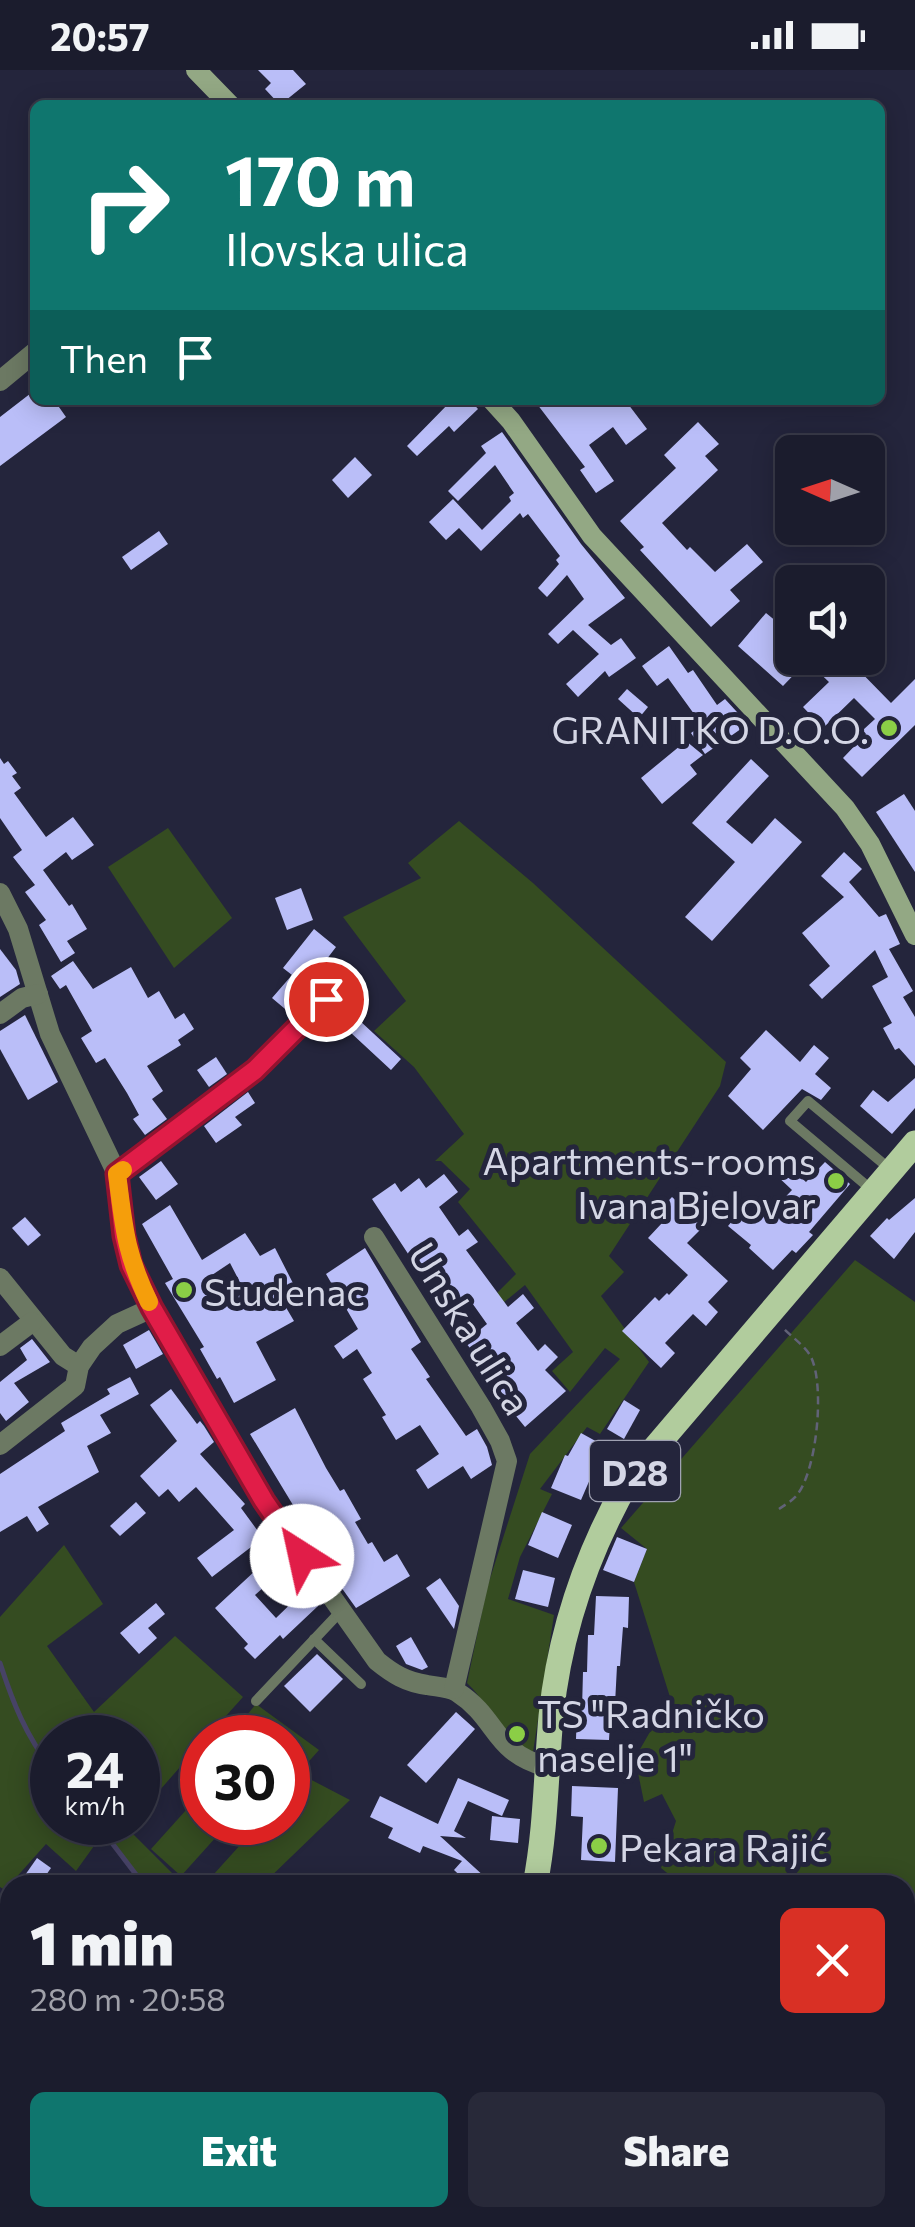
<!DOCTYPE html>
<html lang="en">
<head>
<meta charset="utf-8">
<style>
	:root { --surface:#1b1c2d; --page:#282939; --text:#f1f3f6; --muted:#a0a1aa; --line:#393a49; --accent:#0f766e }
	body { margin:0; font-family:Commissioner,sans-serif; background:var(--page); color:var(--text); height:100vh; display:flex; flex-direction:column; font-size:38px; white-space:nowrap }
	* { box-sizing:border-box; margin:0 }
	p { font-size:32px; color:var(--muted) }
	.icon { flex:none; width:55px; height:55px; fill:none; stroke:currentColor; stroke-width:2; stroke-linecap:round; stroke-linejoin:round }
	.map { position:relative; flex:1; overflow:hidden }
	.details { position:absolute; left:0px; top:1805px; width:915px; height:352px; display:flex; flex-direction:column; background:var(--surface); border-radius:30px 30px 0 0; box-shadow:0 5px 25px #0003,0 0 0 2px var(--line) }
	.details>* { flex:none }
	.guide { position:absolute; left:30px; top:30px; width:855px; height:305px; border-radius:15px; box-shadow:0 5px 25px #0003,0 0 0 2px var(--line); background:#0f766e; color:#fff; overflow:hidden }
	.needle { width:65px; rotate:273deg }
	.tools { position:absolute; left:775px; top:365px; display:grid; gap:20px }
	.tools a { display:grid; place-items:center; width:110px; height:110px; border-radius:15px; background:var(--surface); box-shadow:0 5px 25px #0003,0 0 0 2px var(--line); font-size:50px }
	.speed { position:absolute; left:30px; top:1645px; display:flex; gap:20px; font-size:50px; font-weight:700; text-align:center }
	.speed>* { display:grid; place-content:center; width:130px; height:130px; border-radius:50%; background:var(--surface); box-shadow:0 5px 25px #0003,0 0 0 2px var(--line); line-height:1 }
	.speed small { font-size:25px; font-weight:400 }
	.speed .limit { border:15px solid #d22; background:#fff; color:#111 }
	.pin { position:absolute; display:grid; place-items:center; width:85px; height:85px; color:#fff; margin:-42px; border:5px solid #fff; border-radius:50%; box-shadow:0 2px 10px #0007 }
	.me { position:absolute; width:110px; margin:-55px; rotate:325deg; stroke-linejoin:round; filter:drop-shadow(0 0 8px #0008) }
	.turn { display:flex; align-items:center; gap:35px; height:210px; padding:0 30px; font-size:45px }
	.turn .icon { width:130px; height:130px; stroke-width:2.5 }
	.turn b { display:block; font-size:70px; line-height:85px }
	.then { display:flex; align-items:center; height:95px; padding:0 30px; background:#0003; gap:20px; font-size:38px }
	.round { display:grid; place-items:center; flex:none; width:105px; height:105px; border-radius:15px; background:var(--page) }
	.headline { display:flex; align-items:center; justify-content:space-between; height:170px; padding:0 30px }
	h1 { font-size:60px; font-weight:800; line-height:75px }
	.primary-button { display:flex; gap:20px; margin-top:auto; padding:20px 30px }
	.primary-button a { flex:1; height:115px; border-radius:15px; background:var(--accent); color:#fff; font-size:40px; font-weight:800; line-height:115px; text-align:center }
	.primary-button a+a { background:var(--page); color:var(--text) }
	.status { display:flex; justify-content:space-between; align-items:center; height:70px; padding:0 50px; background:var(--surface); direction:ltr }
	.status svg { height:28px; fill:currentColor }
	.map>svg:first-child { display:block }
	.green { fill:#354c21 }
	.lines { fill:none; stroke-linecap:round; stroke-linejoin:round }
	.stream { stroke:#474366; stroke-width:5 }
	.building { fill:#babef8; fill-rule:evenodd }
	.path { stroke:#616277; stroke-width:2.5; stroke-dasharray:8 5; stroke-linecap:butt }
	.lane { stroke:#6c7963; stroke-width:10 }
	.street { stroke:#6c7963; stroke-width:20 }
	.secondary { stroke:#93a884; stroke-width:20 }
	.primary { stroke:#b1cc9d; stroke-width:25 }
	.route-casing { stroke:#92132f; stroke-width:25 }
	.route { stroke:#e11d48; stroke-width:18 }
	.slow { stroke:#f59e0b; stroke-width:18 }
	.poi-dot { fill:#8bce46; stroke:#24253c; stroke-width:4 }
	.labels { text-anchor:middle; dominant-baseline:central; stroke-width:10; stroke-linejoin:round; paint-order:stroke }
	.shield { fill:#24253c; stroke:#9fa1b2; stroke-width:2.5 }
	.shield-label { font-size:35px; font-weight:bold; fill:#d4d6e5 }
	.poi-label { font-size:38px; fill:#d4d6e5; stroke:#24253c; text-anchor:start }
	.street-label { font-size:38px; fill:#d4d6e5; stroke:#24253c }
</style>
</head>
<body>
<div class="status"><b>20:57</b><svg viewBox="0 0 49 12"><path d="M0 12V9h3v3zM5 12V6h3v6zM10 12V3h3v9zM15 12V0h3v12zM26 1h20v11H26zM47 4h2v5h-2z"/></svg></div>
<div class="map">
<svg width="915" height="2157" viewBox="0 0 915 2157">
	<rect width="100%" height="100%" fill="#24253c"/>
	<g class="green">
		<path d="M459 751 533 813 726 992 720 1016 609 1186 624 1202 601 1226 649 1292 600 1364 587 1357 540 1419 552 1424 520 1487 508 1529 554 1545 533 1682C502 1674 489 1633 467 1613L487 1518 530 1384 620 1289 605 1278 570 1322 552 1301 573 1282 525 1215 491 1243 483 1237 516 1204 458 1132 470 1119 441 1091H435L464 1064 414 997 374 961 406 931 343 847 421 808 408 793Z"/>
		<path d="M168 758 232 848 174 898 108 797Z"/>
		<path d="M855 1190 915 1232V1999L905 1991V1815H682L661 1798 676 1751 662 1724 644 1732 635 1688 655 1653 675 1643 634 1512 647 1479 621 1458Z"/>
		<path d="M64 1475 103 1534 47 1576 94 1642 175 1566 243 1627 207 1667 202 1668V1672L138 1745V1668H52V1752L131 1753 127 1758 184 1815H144L104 1762 76 1801 46 1774 5 1820 0 1817V1547Z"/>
		<path d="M256 1634 319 1680 288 1715V1668H228Z"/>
		<path d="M302 1705 350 1730 262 1815H204L260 1753 288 1752V1721Z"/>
		<path d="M196 1729 202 1734V1752L223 1753 226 1756 181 1806 151 1779Z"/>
		<path d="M600 2148H684L698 2157H594Z"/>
	</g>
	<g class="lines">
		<g class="stream">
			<path d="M0 1593C13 1633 26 1666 52 1699"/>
			<path d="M96 1752 144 1815"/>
		</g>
	</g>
	<g class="building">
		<path d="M258 0H293L306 14 280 35 265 19 271 13Z"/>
		<path d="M35 320V330H54L66 347 0 396V347Z"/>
		<path d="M452 330H470L478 339 454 362 449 356 417 386 407 376Z"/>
		<path d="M534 330H625L647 359 626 375 613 357 589 375 614 411 596 423 580 400 585 397Z"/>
		<path d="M698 352 719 374 705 386 718 400 662 453 687 480 690 477 715 502 747 474 763 492 730 520 740 531 711 557 640 480 644 477 620 451 676 398 664 385Z"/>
		<path d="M502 362 581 474 625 528 588 555 611 575 621 568 636 588 609 607 605 601 578 627 566 614 599 584 573 560 558 574 548 564 584 529 567 505 547 527 538 518 559 494 556 490 560 486 528 444 523 448 520 443 481 481 459 458 446 470 429 452 453 429 482 460 511 431 509 427 514 423 495 395 458 431 448 421 486 383 481 376Z"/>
		<path d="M355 387 372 405 348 428 332 410Z"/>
		<path d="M159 461 168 474 131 500 122 487Z"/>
		<path d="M792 535V588H847L891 633 915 609V655L862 707 843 688 866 664 863 660 875 649 854 628 823 658 803 637 829 612 807 591 783 616 738 576 766 543 777 552Z"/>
		<path d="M669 576 688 603 693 600 717 635 725 629 748 654 705 684 691 663 702 655 668 608 657 616 642 596Z"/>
		<path d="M627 619 648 637 639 648 618 629Z"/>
		<path d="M686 671 703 685 690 695 697 704 662 734 641 708Z"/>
		<path d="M0 688 4 694 8 691 17 703 12 706 21 718 14 723 46 767 73 747 94 775 72 790 66 782 43 800 69 836 72 834 87 859 67 871 75 883 61 892 39 855 46 850 25 822 35 815 13 787 22 780 0 748Z"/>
		<path d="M751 689 769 706 726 752 752 774 775 748 802 772 712 871 685 847 735 792 692 753Z"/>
		<path d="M904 724 915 741V802L876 742Z"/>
		<path d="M844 782 862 799 849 812 879 847 886 844 900 874 889 879 913 921 903 927 915 947V996L899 978 895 980 883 958 892 953 872 916 888 907 875 880 822 929 809 915 830 896 802 863 844 827 821 806Z"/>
		<path d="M301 818 313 850 287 860 275 828Z"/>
		<path d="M314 859 336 877 304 919 311 925 291 944 272 928 292 905 283 898Z"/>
		<path d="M0 879 16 900 20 914 0 927Z"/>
		<path d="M73 891 93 919 131 897 148 928 159 921 175 949 184 943 194 959 178 970 181 975 147 996 163 1021 152 1029 167 1049 145 1065 133 1049 139 1045 127 1023 105 988 96 993 81 968 92 961 66 915 60 919 51 906Z"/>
		<path d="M344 928 363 945 359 950 401 989 391 1000 350 962 346 966 327 948Z"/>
		<path d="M25 945 58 1012 28 1030 0 979V961Z"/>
		<path d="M766 960 800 992 814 975 829 988 815 1004 831 1018 821 1030 802 1019 763 1060 728 1026 751 999 740 988Z"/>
		<path d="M216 987 227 1004 209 1017 197 1000Z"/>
		<path d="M915 1008V1038L892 1064 860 1036 873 1020 888 1032Z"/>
		<path d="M248 1022 255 1033 235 1047 242 1055 216 1073 204 1056Z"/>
		<path d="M161 1091 178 1114 156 1130 139 1107Z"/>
		<path d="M825 1092 850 1114 809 1162 813 1165 796 1183 792 1180 773 1200 749 1178 751 1175 728 1156 743 1138 755 1148 765 1138 770 1143 792 1120 775 1104 785 1093 806 1112Z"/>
		<path d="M444 1104 458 1122 439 1137 459 1166 468 1159 478 1172 466 1180 508 1237 523 1224 534 1238 516 1253 538 1281 545 1274 558 1287 545 1300 566 1321 525 1357 507 1335 510 1332 484 1304 488 1300 465 1272 487 1254 470 1230 449 1246 372 1129 395 1113 401 1122 419 1108 426 1118Z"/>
		<path d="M672 1127 704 1156 687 1173 728 1211 708 1232 718 1242 706 1256 693 1244 665 1273 675 1283 661 1298 622 1261 655 1227 659 1231 667 1223 669 1225 688 1205 648 1168 662 1153 654 1146Z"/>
		<path d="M915 1128V1162L894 1189 870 1166 887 1148 889 1150Z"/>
		<path d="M170 1135 202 1190 245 1163 260 1186 275 1178 297 1221 281 1229 294 1251 256 1272 276 1310 234 1333 220 1307 217 1309 200 1279 204 1277 165 1213 173 1209 142 1154ZM230 1193 245 1222 220 1237 203 1211Z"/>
		<path d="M25 1147 41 1165 28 1176 12 1158Z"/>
		<path d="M365 1178 421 1272 411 1279 430 1307 426 1309 466 1366 477 1359 487 1377 492 1395 471 1409 463 1396 428 1419 416 1400 439 1384 420 1355 396 1370 382 1347 386 1345 363 1309 372 1303 357 1279 343 1289 334 1276 358 1259 326 1204Z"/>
		<path d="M149 1260 163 1284 136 1299 123 1275Z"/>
		<path d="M32 1269 50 1292 14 1313 29 1332 6 1351 0 1343V1312L27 1290 20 1278Z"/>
		<path d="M130 1307 139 1324 100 1345 111 1363 87 1376 99 1402 38 1437 49 1454 37 1462 27 1446 0 1462V1404L65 1361 61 1353 110 1324 107 1319Z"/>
		<path d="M171 1319 197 1354 200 1351 204 1356 214 1372 200 1384 245 1434 241 1438 263 1468 212 1507 197 1488 234 1460 196 1417 179 1432 168 1419 159 1427 140 1406 177 1371 150 1335Z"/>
		<path d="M624 1330 640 1340 624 1369 607 1359Z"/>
		<path d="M295 1338 326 1398 340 1421 344 1419 361 1449 355 1452 368 1474 372 1472 384 1492 397 1484 410 1506 356 1538 341 1517 345 1514 327 1484 331 1482 306 1435 296 1440 250 1364Z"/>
		<path d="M581 1363 610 1379 601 1395 597 1393 581 1430 551 1418 565 1385 568 1386Z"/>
		<path d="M136 1432 146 1443 120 1466 110 1456Z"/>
		<path d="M542 1442 572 1455 558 1488 528 1475Z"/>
		<path d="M617 1467 647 1479 634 1512 603 1500Z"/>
		<path d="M270 1487 282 1501 255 1525 276 1548 304 1521 318 1536 283 1569 280 1565 255 1589 244 1578 248 1574 215 1538Z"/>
		<path d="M523 1500 555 1508 548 1537 515 1529Z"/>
		<path d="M440 1508 459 1536 454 1559 426 1518Z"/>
		<path d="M596 1526 629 1527 628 1558 623 1557 620 1596H617L615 1634H611L609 1670 576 1669 577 1638 582 1639 583 1602H587L588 1565H594Z"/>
		<path d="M156 1533 165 1544 148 1558 157 1568 139 1584 120 1563Z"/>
		<path d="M411 1567 428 1597 422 1600 406 1594 396 1576Z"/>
		<path d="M317 1584 343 1609 310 1642 284 1616Z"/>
		<path d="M456 1642 475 1659 426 1713 407 1695Z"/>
		<path d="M458 1708 509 1730 502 1746 468 1731 454 1761 466 1768 440 1766 486 1808 480 1815H470L454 1800 462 1791 423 1776 420 1783 388 1768 393 1758 370 1747 380 1726 438 1754Z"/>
		<path d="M572 1716 618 1718 615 1792 581 1790 583 1747 571 1746Z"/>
		<path d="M492 1746 520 1749 518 1773 490 1770Z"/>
		<path d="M37 1788 51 1798 39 1815H34L23 1808Z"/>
	</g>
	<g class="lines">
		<path class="path" d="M779 1439C785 1435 793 1430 797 1425 817 1400 825 1316 811 1287 806 1277 792 1267 784 1259"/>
		<g class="lane">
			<path d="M873 1121 790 1051 808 1031 891 1100"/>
			<path d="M314 1569 361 1614"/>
			<path d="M256 1631 341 1541"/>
		</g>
		<g class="street">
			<path d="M0 311 35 282"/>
			<path d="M0 823 18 859 50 964 117 1104 124 1166 131 1195 152 1238 264 1431 377 1591C393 1604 406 1612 427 1615 437 1617 449 1617 457 1622 499 1649 492 1682 547 1697"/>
			<path d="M0 944 22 928 38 924"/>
			<path d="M117 1104 255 1000 326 929"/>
			<path d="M374 1167 481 1337 500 1371 507 1391 454 1619"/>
			<path d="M0 1208 63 1286 79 1296"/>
			<path d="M0 1276 32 1252"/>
			<path d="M0 1375 75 1316 79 1296 92 1277 117 1254 152 1238"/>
			<path d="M0 1937 10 1942"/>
			<path d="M877 2148 890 2157"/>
		</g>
		<g class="secondary">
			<path d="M196 0 230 35"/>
			<path d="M492 330 511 351 592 466 845 738 870 774 915 865"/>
		</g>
		<g class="primary">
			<path d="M535 1815C546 1760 546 1702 551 1646 560 1559 587 1482 630 1407L915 1073"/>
			<path d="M0 2141 12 2157"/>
			<path d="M275 2157 291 2148"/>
		</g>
	</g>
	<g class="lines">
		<defs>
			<path id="route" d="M302 1486 264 1431 152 1238 131 1195 124 1166 117 1104 255 1000 326 929"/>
		</defs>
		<use href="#route" class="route-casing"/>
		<use href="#route" class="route"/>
		<path class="slow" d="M123 1100 117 1104C124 1157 125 1182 149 1232"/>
	</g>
	<g class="poi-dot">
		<circle cx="889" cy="658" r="10"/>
		<circle cx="836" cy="1111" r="10"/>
		<circle cx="184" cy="1220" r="10"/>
		<circle cx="517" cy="1664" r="10"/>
		<circle cx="599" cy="1776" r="10"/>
	</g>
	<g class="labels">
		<rect class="shield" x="590" y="1371" width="90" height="60" rx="8"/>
		<g class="shield-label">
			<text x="635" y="1401">D28</text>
		</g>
		<g class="poi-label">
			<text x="869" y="658" text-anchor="end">GRANITKO D.O.O.</text>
			<text x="816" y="1089" text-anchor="end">Apartments-rooms<tspan x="816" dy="44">Ivana Bjelovar</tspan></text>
			<text x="204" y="1220">Studenac</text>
			<text x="537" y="1642">TS "Radničko<tspan x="537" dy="44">naselje 1"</tspan></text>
			<text x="619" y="1776">Pekara Rajić</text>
		</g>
		<g class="street-label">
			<text transform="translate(471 1258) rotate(58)">Unska ulica</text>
		</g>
	</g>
</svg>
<div class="tools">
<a><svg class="needle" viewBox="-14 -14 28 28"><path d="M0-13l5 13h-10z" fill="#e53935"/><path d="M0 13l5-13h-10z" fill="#a0a1aa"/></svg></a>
<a><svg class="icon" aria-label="sound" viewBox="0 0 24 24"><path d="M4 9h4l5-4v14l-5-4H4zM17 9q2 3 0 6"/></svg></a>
</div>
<div class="speed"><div>24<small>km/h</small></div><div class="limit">30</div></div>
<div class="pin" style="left:326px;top:929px;background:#d93025"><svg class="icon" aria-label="arrive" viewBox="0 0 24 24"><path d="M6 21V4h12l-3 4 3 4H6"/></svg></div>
<svg class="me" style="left:302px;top:1486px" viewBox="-20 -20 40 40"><circle r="19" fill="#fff"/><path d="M0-13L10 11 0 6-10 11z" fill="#e11d48"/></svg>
<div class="guide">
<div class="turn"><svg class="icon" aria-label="right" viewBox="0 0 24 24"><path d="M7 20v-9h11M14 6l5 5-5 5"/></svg><div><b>170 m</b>Ilovska ulica</div></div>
<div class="then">Then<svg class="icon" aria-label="arrive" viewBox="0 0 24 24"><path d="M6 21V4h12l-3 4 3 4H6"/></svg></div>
</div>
<section class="details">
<div class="headline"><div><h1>1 min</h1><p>280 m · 20:58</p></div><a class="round" style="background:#d93025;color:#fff"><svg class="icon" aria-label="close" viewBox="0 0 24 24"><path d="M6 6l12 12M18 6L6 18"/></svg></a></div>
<div class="primary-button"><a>Exit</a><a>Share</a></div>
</section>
</div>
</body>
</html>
